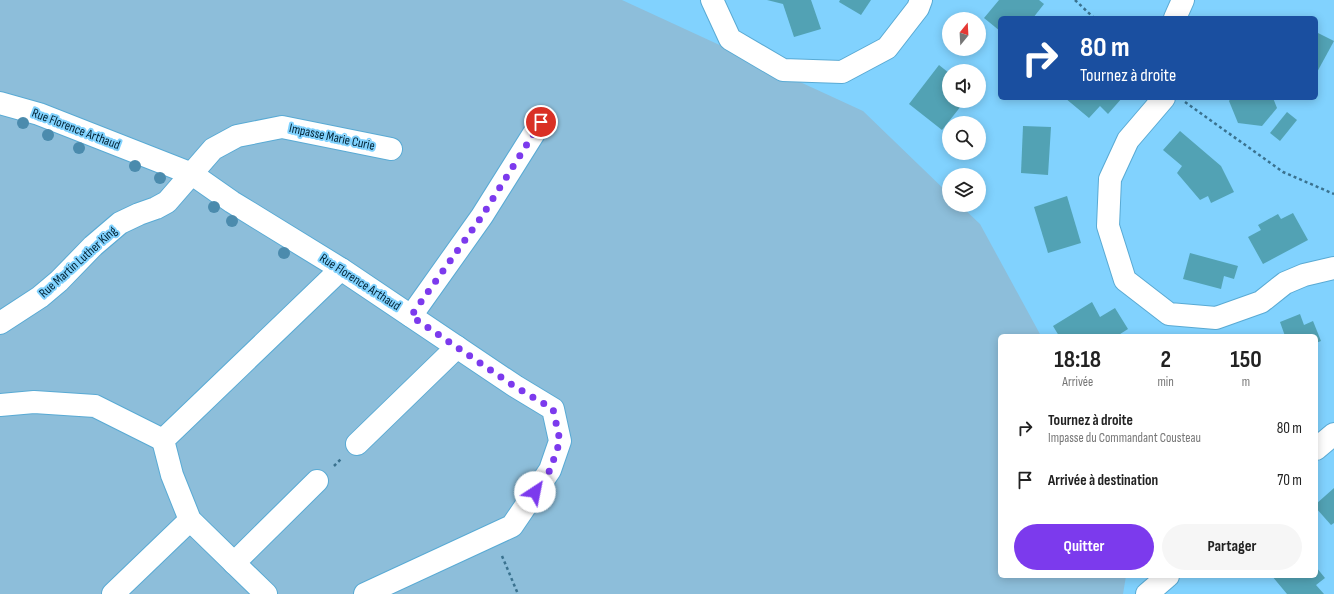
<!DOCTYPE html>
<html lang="fr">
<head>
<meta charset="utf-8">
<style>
	:root { --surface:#fff; --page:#f6f6f6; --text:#222; --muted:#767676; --accent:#7c3aed }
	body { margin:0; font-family:"Sofia Sans Condensed",sans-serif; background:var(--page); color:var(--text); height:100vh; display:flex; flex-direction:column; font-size:15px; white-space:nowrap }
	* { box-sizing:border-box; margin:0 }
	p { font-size:13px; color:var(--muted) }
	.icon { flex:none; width:22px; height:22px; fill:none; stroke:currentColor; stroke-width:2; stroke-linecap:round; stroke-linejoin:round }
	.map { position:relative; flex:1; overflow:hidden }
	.panel { position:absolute; left:998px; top:334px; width:320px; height:244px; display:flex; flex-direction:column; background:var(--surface); border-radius:6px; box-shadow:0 2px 10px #0003 }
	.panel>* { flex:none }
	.banner { position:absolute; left:998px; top:16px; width:320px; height:84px; border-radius:6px; box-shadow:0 2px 10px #0003; background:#1a4fa0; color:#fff; overflow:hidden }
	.needle { width:26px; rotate:18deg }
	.buttons { position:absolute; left:942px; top:12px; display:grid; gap:8px }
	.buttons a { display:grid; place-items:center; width:44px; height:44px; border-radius:50%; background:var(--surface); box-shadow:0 2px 10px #0003; font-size:20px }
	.pin { position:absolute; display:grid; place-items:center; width:34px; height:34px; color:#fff; margin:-17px; border:2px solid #fff; border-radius:50%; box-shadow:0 1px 4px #0007 }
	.me { position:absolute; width:44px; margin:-22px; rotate:34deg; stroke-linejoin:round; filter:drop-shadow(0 0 3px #0008) }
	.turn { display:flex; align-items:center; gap:14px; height:84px; padding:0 16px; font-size:18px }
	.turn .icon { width:52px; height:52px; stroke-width:2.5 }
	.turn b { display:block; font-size:28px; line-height:34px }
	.eta { display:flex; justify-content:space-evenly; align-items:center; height:68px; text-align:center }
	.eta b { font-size:24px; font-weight:700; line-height:28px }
	.action { display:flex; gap:8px; margin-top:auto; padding:8px 16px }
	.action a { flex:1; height:46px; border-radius:24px; background:var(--accent); color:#fff; font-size:16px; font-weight:700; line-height:46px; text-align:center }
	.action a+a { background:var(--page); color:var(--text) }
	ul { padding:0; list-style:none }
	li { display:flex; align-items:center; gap:12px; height:52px; padding:0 16px }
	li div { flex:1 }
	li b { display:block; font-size:15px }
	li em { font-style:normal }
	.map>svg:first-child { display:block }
	.green { fill:#8dbeda }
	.building { fill:#52a2b4 }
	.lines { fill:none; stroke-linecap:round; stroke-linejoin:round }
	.minor-casing { stroke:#59aad4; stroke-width:24 }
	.path { stroke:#3a728f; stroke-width:2.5; stroke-dasharray:3 3; stroke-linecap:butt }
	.minor { stroke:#fff; stroke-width:22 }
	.tree { fill:#4b8bad }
	.route { stroke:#7c3aed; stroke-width:7; stroke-dasharray:0 12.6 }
	.labels { text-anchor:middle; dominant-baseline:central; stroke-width:4; stroke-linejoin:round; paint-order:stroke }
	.street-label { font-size:13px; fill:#002334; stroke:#81d2fe }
</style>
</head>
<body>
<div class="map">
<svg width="1334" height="594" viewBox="0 0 1334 594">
	<rect width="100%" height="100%" fill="#81d2fe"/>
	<path class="green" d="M0 0H622L863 111 949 194V205H960L980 224 1041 336H1000V576H1126L1123 594H0Z"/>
	<g class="building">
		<path d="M767 0H811L821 29 794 37 783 4Z"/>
		<path d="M840 0H871L861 15 839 2Z"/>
		<path d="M999 0H1039L1044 4 1033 18H1000V31L984 18Z"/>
		<path d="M1316 32 1334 41 1316 74Z"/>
		<path d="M939 65 949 73V101H965L942 130 909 104Z"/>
		<path d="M1065 98H1122L1108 114 1100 106 1089 118Z"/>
		<path d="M1231 98H1273L1277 108 1262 126 1238 123 1229 101Z"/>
		<path d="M1287 112 1297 120 1280 141 1270 133Z"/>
		<path d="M1023 126 1051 127 1048 175 1021 173Z"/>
		<path d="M1180 131 1221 166 1234 192 1211 203 1208 196 1200 200 1177 173 1182 166 1163 150Z"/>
		<path d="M1067 196 1081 243 1048 253 1034 207Z"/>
		<path d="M1293 213 1308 240 1263 264 1248 237 1261 230 1258 225 1278 214 1281 219Z"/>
		<path d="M1190 253 1238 266 1234 279 1224 276 1221 289 1183 279Z"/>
		<path d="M1092 302 1100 317 1115 308 1128 329 1117 336H1059L1053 326Z"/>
		<path d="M1300 314 1304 325 1313 321 1321 341 1316 343V336H1285L1280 322Z"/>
		<path d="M1334 488V523L1331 525 1316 508V504Z"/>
		<path d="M1316 567 1325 578 1316 585 1324 594H1287L1272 576H1316Z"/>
	</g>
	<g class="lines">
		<defs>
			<g id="minor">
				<path d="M712 0 730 39 783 70 842 72 887 48 918 8 921 0"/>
				<path d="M1175 18 1183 0"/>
				<path d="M1164 98 1128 140 1110 179 1108 226 1125 280 1169 314 1216 318 1261 302 1285 283 1304 275 1334 268"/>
				<path d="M0 103 39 114 192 174 232 202 341 269 515 386 553 409 560 441 550 470 512 526 365 594"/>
				<path d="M411 316 482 216 541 122"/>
				<path d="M0 323 40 297 59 281 93 246 120 223 139 214 156 208 167 202 213 149 237 136 282 127 391 149"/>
				<path d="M0 405 34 402 95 406 163 440"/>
				<path d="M357 444 457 347"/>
				<path d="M1316 449 1334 434"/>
				<path d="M234 563 317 481"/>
				<path d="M113 594 190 520"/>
				<path d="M266 594 190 520 172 475 163 440 341 269"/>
				<path d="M1147 594 1168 576"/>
			</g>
		</defs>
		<use href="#minor" class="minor-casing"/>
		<g class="path">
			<path d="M1075 0 1094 18"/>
			<path d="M1185 102 1283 172 1334 194"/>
			<path d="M334 466 342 458"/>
			<path d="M502 556 518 594"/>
		</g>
		<use href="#minor" class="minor"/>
	</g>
	<g class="tree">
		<circle cx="23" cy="123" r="6"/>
		<circle cx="48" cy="135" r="6"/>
		<circle cx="79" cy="148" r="6"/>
		<circle cx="135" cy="166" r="6"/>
		<circle cx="160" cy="178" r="6"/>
		<circle cx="214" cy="207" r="6"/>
		<circle cx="232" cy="221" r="6"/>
		<circle cx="284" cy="253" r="6"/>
	</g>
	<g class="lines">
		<path class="route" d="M535 492 550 470 560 441 553 409 514 386 411 316 482 216 541 122"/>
	</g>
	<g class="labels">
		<g class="street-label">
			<text transform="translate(76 129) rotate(21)">Rue Florence Arthaud</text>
			<text transform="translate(332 137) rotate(12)">Impasse Marie Curie</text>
			<text transform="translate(78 262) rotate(-42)">Rue Martin Luther King</text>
			<text transform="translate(360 282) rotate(33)">Rue Florence Arthaud</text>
		</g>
	</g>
</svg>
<div class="buttons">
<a><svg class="needle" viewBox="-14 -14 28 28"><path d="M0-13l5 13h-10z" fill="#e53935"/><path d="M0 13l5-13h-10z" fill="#767676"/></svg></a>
<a><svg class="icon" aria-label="sound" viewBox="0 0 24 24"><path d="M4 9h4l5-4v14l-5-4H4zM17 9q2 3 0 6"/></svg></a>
<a><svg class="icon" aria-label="search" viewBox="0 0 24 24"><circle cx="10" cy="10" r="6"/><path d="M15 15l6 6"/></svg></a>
<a><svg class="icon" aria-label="layers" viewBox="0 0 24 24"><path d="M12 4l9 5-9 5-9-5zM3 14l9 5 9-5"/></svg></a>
</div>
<div class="pin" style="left:541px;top:122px;background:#d93025"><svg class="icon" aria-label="arrive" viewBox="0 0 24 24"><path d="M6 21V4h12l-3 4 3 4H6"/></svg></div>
<svg class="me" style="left:535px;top:492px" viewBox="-20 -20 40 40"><circle r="19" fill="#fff"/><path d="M0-13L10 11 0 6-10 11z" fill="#7c3aed"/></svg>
<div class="banner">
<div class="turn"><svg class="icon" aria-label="right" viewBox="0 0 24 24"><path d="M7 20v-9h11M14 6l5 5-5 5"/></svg><div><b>80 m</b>Tournez à droite</div></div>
</div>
<section class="panel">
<div class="eta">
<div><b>18:18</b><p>Arrivée</p></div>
<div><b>2</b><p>min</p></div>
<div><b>150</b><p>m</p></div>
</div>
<ul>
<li><svg class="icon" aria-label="right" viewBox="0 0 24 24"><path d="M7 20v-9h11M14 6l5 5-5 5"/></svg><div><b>Tournez à droite</b><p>Impasse du Commandant Cousteau</p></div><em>80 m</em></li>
<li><svg class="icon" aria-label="arrive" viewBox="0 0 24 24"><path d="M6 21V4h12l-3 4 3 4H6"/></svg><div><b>Arrivée à destination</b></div><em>70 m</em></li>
</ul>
<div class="action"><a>Quitter</a><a>Partager</a></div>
</section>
</div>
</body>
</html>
